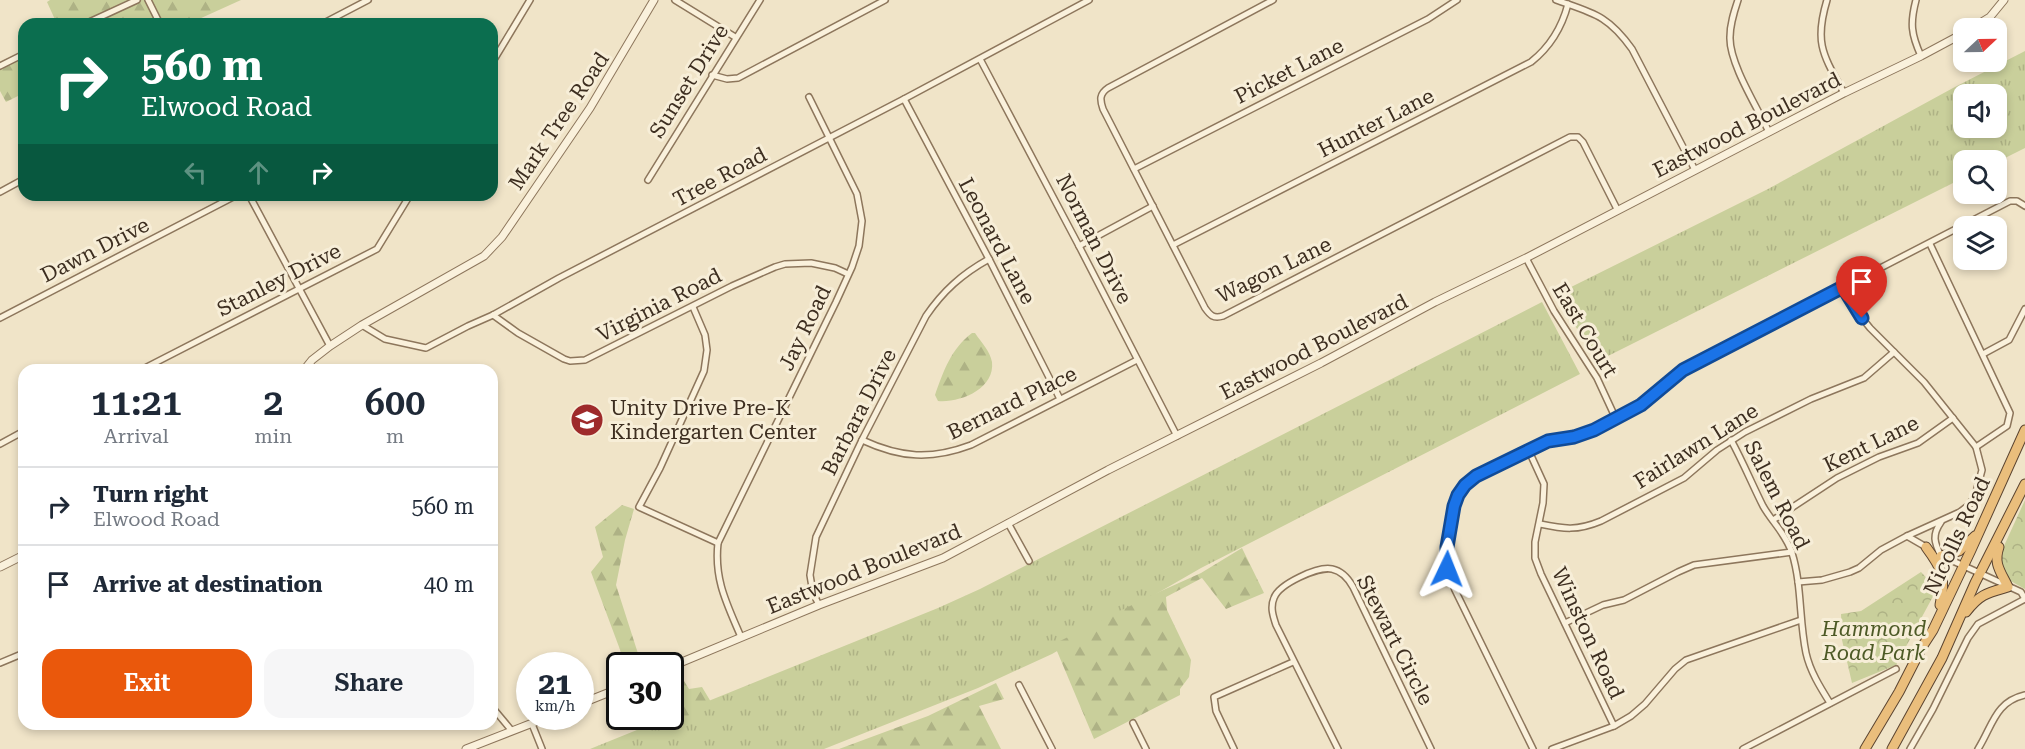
<!DOCTYPE html>
<html lang="en">
<head>
<meta charset="utf-8">
<style>
	:root { --surface:#fff; --page:#f6f6f7; --text:#1f2937; --muted:#747a83; --line:#e0e1e3; --accent:#ea580c }
	body { margin:0; font-family:"Roboto Serif",serif; background:var(--page); color:var(--text); height:100vh; display:flex; flex-direction:column; font-size:22px; white-space:nowrap }
	* { box-sizing:border-box; margin:0 }
	p { font-size:20px; color:var(--muted) }
	.icon { flex:none; width:33px; height:33px; fill:none; stroke:currentColor; stroke-width:2; stroke-linecap:round; stroke-linejoin:round }
	.map { position:relative; flex:1; overflow:hidden }
	.details { position:absolute; left:18px; top:364px; width:480px; height:366px; display:flex; flex-direction:column; background:var(--surface); border-radius:18px; box-shadow:0 3px 9px #0003 }
	.details>* { flex:none }
	.banner { position:absolute; left:18px; top:18px; width:480px; height:183px; border-radius:18px; box-shadow:0 3px 9px #0003; background:#0b6e4f; color:#fff; overflow:hidden }
	.needle { width:39px; rotate:68deg }
	.buttons { position:absolute; left:1953px; top:18px; display:grid; gap:12px }
	.buttons a { display:grid; place-items:center; width:54px; height:54px; border-radius:12px; background:var(--surface); box-shadow:0 3px 9px #0003; font-size:30px }
	.speed { position:absolute; left:516px; top:652px; display:flex; gap:12px; font-size:30px; font-weight:700; text-align:center }
	.speed>* { display:grid; place-content:center; width:78px; height:78px; border-radius:50%; background:var(--surface); box-shadow:0 3px 9px #0003; line-height:1 }
	.speed small { font-size:15px; font-weight:400 }
	.speed .limit { border:3px solid #111; border-radius:9px; background:#fff; color:#111 }
	.pin { position:absolute; display:grid; place-items:center; width:51px; height:51px; color:#fff; margin:-62px -26px; border-radius:50% 50% 50% 0; rotate:-45deg; box-shadow:0 0 6px #0007 }
	.pin .icon { rotate:45deg }
	.me { position:absolute; width:66px; margin:-33px; rotate:2deg; stroke-linejoin:round; filter:drop-shadow(0 0 4px #0008) }
	.turn { display:flex; align-items:center; gap:21px; height:126px; padding:0 24px; font-size:27px }
	.turn .icon { width:78px; height:78px; stroke-width:2.5 }
	.turn b { display:block; font-size:42px; line-height:51px }
	.lanes { display:flex; align-items:center; height:57px; padding:0 24px; background:#0003; justify-content:center; gap:30px; direction:ltr }
	.lanes .off { opacity:.35 }
	.eta { display:flex; justify-content:space-evenly; align-items:center; height:102px; text-align:center }
	.eta b { font-size:36px; font-weight:600; line-height:42px }
	.primary-button { display:flex; gap:12px; margin-top:auto; padding:12px 24px }
	.primary-button a { flex:1; height:69px; border-radius:18px; background:var(--accent); color:#fff; font-size:24px; font-weight:600; line-height:69px; text-align:center }
	.primary-button a+a { background:var(--page); color:var(--text) }
	ul { padding:0; list-style:none }
	li { display:flex; align-items:center; gap:18px; height:78px; padding:0 24px; border-top:2px solid var(--line) }
	li div { flex:1 }
	li b { display:block; font-size:22px }
	li em { font-style:normal }
	.map>svg:first-child { display:block }
	.grass { fill:url(#grass-tufts); fill-rule:evenodd }
	.forest { fill:url(#forest-firs) }
	.park { fill:url(#park-crowns) }
	.lines { fill:none; stroke-linecap:round; stroke-linejoin:round }
	.minor-casing { stroke:#8d765c; stroke-width:8 }
	.tertiary-casing { stroke:#8d765c; stroke-width:9 }
	.trunk-casing { stroke:#5b4430; stroke-width:11 }
	.minor { stroke:#faf1dc; stroke-width:5 }
	.tertiary { stroke:#faf1dc; stroke-width:7 }
	.trunk { stroke:#eabe7c; stroke-width:9 }
	.route-casing { stroke:#114b97; stroke-width:15 }
	.route { stroke:#1a73e8; stroke-width:10 }
	.labels { text-anchor:middle; dominant-baseline:central; stroke-width:6; stroke-linejoin:round; paint-order:stroke }
	.street-label { font-size:21px; fill:#3d2e20; stroke:#f7eed8 }
	.poi-label { font-size:21px; fill:#3d2e20; stroke:#f7eed8; text-anchor:start }
	.park-label { font-size:21px; font-style:italic; fill:#4d5a26; stroke:#f7eed8 }
</style>
</head>
<body>
<div class="map">
<svg width="2025" height="749" viewBox="0 0 2025 749">
	<defs>
		<pattern id="grass-tufts" width="24" height="20" patternUnits="userSpaceOnUse" patternTransform="scale(1.5)"><rect width="24" height="20" fill="#c9cf9b"/><path d="M3 7l-1-3M5 7V3M7 7l1-3M15 17l-1-3M17 17v-4M19 17l1-3" fill="none" stroke="#aeb285"/></pattern>
		<pattern id="forest-firs" width="22" height="20" patternUnits="userSpaceOnUse" patternTransform="scale(1.5)"><rect width="22" height="20" fill="#c9cf9b"/><path d="M5 1l3.5 6h-7zM16 11l3.5 6h-7z" fill="#aeb285"/></pattern>
		<pattern id="park-crowns" width="20" height="18" patternUnits="userSpaceOnUse" patternTransform="scale(1.5)"><rect width="20" height="18" fill="#c9cf9b"/><path d="M2 6a3 3 0 1 1 6 0M12 15a3 3 0 1 1 6 0" fill="none" stroke="#aeb285"/></pattern>
	</defs>
	<rect width="100%" height="100%" fill="#f0e4c8"/>
	<g class="grass">
		<path d="M2025 51V148L1997 162 1964 160 1963 178 1598 361 1555 295 1768 189 1953 88ZM1964 94H1996V128H1964Z"/>
		<path d="M1542 302 1580 374 1201 568 1052 654 978 688 824 749H590L938 608 980 589Z"/>
	</g>
	<g class="forest">
		<path d="M50 0H241L188 24H57L47 2Z"/>
		<path d="M24 55V93L6 102 0 91V66Z"/>
		<path d="M972 333H975C981 342 990 351 992 362 995 389 960 403 938 401L935 395C944 370 951 349 972 333Z"/>
		<path d="M622 505 634 509 625 540 616 585 642 666 625 663 591 572 603 557 595 527Z"/>
		<path d="M1242 548 1264 593 1226 609 1202 578 1166 597 1167 610 1191 660 1189 677 1180 689V695L1094 739 1054 644 1150 596 1201 573Z"/>
		<path d="M679 673 689 689 702 687 714 707 660 725 662 717H670L671 676Z"/>
		<path d="M996 683 1004 699 979 706 1001 749H839L928 716Z"/>
	</g>
	<g class="park">
		<path d="M2025 500V589L2007 579 1998 559Z"/>
		<path d="M1921 572 1937 589 1896 665 1852 683 1842 640 1841 614 1861 611Z"/>
	</g>
	<g class="lines">
		<defs>
			<g id="minor">
				<path d="M148 0 160 24"/>
				<path d="M675 0 735 37"/>
				<path d="M1273 0 1108 88C1099 94 1100 100 1103 109L1205 308C1210 315 1213 319 1223 316L1570 137H1578L1583 142 1617 209"/>
				<path d="M1556 0C1593 13 1608 15 1632 49L1695 170"/>
				<path d="M1738 0C1734 12 1730 24 1730 37 1729 63 1757 107 1769 132"/>
				<path d="M1827 0C1814 43 1823 55 1844 93"/>
				<path d="M1916 0C1910 23 1911 34 1921 56"/>
				<path d="M85 24 137 0"/>
				<path d="M322 24 368 0"/>
				<path d="M980 59 1079 246 1177 436"/>
				<path d="M492 63 530 0"/>
				<path d="M0 66 24 54"/>
				<path d="M712 75 727 79 738 78 885 0"/>
				<path d="M904 99 989 259 1060 399"/>
				<path d="M1134 169 1428 19 1457 0"/>
				<path d="M648 180 760 0"/>
				<path d="M0 192 24 179"/>
				<path d="M249 195 330 346"/>
				<path d="M1930 244 2010 413 2007 426 1976 447"/>
				<path d="M1173 245 1531 62C1550 47 1562 27 1568 4"/>
				<path d="M1079 246 1153 206"/>
				<path d="M1526 258 1554 311 1597 378 1616 419"/>
				<path d="M693 307 705 335 707 350 704 371 660 468 639 507 718 543"/>
				<path d="M493 315 518 333 564 359 570 361 585 360 732 286 775 267 785 264 811 263 835 268 848 274"/>
				<path d="M0 318 237 195"/>
				<path d="M362 325 385 339 426 348 468 326 493 315 559 278 904 99 1089 0"/>
				<path d="M1983 354 2009 340 2025 309"/>
				<path d="M141 370 377 249 410 195"/>
				<path d="M862 440C901 458 931 460 971 445L1137 360"/>
				<path d="M1731 440C1743 462 1752 484 1763 506 1772 522 1786 534 1792 553 1802 585 1799 620 1806 653 1810 671 1820 687 1830 703"/>
				<path d="M0 444 24 431"/>
				<path d="M1528 449 1544 484 1543 503 1535 542V558L1541 574 1614 726"/>
				<path d="M1773 520 1837 478 1879 457 1918 443 1953 418"/>
				<path d="M1941 522C1932 535 1934 542 1941 556"/>
				<path d="M1008 523 1029 561"/>
				<path d="M1540 524C1564 529 1577 531 1601 521L1684 478 1717 450 1745 432 1811 399 1864 378 1894 352"/>
				<path d="M1907 536 1926 547"/>
				<path d="M1942 556 2021 592 2025 599"/>
				<path d="M1798 582 1822 580 1850 572 1859 568 1881 550 1907 536 1960 512 1969 505 1975 496 1982 470 1976 447 1924 382 1870 328 1854 308 1843 287"/>
				<path d="M819 605 813 593 810 575 816 537 862 440 926 316C943 291 962 274 989 259"/>
				<path d="M1565 623 1603 605 1624 600 1678 572 1694 565 1792 552"/>
				<path d="M741 637C727 604 714 580 718 543L836 302 852 267 859 246 862 221 857 194 809 97"/>
				<path d="M0 663 24 653"/>
				<path d="M1019 685 1052 749"/>
				<path d="M492 707 512 731"/>
				<path d="M1133 723 1146 749"/>
				<path d="M532 724 542 749"/>
				<path d="M1234 749 1216 711 1214 697 1293 662"/>
				<path d="M1338 749 1276 625C1273 616 1270 607 1274 598 1279 584 1318 566 1332 569 1342 571 1348 578 1353 587L1431 749"/>
				<path d="M1533 749 1455 590 1447 569V547L1453 506 1458 495 1465 485 1476 476 1548 441 1582 435 1616 419 1652 397 1683 370 2010 201H2017L2025 206"/>
				<path d="M1552 749 1614 726 1631 716 1645 704 1675 669 1686 660 1801 620"/>
				<path d="M1743 749 1896 669"/>
				<path d="M1910 749 1933 709 1968 638 1978 624 2025 599"/>
				<path d="M1978 749C1993 725 1995 702 2025 695"/>
			</g>
			<g id="tertiary">
				<path d="M1972 28 1990 17 2004 0"/>
				<path d="M304 370 312 360 330 346 362 325 484 256 502 237 590 108 654 0"/>
				<path d="M0 567 24 555"/>
				<path d="M670 667 819 605 943 558 1108 470 1321 363 1435 302 1526 258 1844 93 1921 56 1964 33"/>
				<path d="M580 704 620 688"/>
				<path d="M466 749 548 717"/>
			</g>
			<g id="trunk">
				<path d="M1926 547C1943 570 1946 577 1940 605"/>
				<path d="M1941 556 1959 551 1975 536"/>
				<path d="M1966 612C1980 594 1987 593 2008 587 2001 572 1993 564 1999 547"/>
				<path d="M1865 749 1899 692 1922 647 1933 630 1971 550 2025 430"/>
				<path d="M1892 749 1942 658 1975 583 2025 484"/>
			</g>
		</defs>
		<use href="#minor" class="minor-casing"/>
		<use href="#tertiary" class="tertiary-casing"/>
		<use href="#trunk" class="trunk-casing"/>
		<use href="#minor" class="minor"/>
		<use href="#tertiary" class="tertiary"/>
		<use href="#trunk" class="trunk"/>
	</g>
	<g class="lines">
		<defs>
			<path id="route" d="M1447 569V547L1454 506 1458 495 1465 485 1476 476 1548 441 1574 437 1594 430 1641 405 1683 370 1843 287 1862 318"/>
		</defs>
		<use href="#route" class="route-casing"/>
		<use href="#route" class="route"/>
	</g>
	<defs>
		<symbol id="school-disc" viewBox="-11 -11 22 22"><circle r="9.5" fill="#9e2a2b" stroke="#f7eed8"/><path d="M0-5L7-2L0 1L-7-2ZM-4 1L0 2.5L4 1V4Q0 6-4 4Z" fill="#fff"/></symbol>
	</defs>
	<g fill-rule="evenodd">
		<use href="#school-disc" x="568" y="401" width="38" height="38"/>
	</g>
	<g class="labels">
		<g class="street-label">
			<text transform="translate(1289 71) rotate(-27)">Picket Lane</text>
			<text transform="translate(689 81) rotate(-58)">Sunset Drive</text>
			<text transform="translate(559 121) rotate(-56)">Mark Tree Road</text>
			<text transform="translate(1376 123) rotate(-27)">Hunter Lane</text>
			<text transform="translate(1747 125) rotate(-27)">Eastwood Boulevard</text>
			<text transform="translate(720 177) rotate(-28)">Tree Road</text>
			<text transform="translate(1094 239) rotate(63)">Norman Drive</text>
			<text transform="translate(997 241) rotate(62)">Leonard Lane</text>
			<text transform="translate(95 250) rotate(-27)">Dawn Drive</text>
			<text transform="translate(1274 270) rotate(-26)">Wagon Lane</text>
			<text transform="translate(279 280) rotate(-27)">Stanley Drive</text>
			<text transform="translate(659 305) rotate(-27)">Virginia Road</text>
			<text transform="translate(805 328) rotate(-64)">Jay Road</text>
			<text transform="translate(1585 330) rotate(59)">East Court</text>
			<text transform="translate(1314 347) rotate(-27)">Eastwood Boulevard</text>
			<text transform="translate(1012 403) rotate(-26)">Bernard Place</text>
			<text transform="translate(859 412) rotate(-63)">Barbara Drive</text>
			<text transform="translate(1871 444) rotate(-26)">Kent Lane</text>
			<text transform="translate(1696 446) rotate(-32)">Fairlawn Lane</text>
			<text transform="translate(1777 495) rotate(63)">Salem Road</text>
			<text transform="translate(1957 536) rotate(-65)">Nicolls Road</text>
			<text transform="translate(864 569) rotate(-22)">Eastwood Boulevard</text>
			<text transform="translate(1588 633) rotate(65)">Winston Road</text>
			<text transform="translate(1395 640) rotate(63)">Stewart Circle</text>
		</g>
		<g class="poi-label">
			<text x="610" y="408">Unity Drive Pre-K<tspan x="610" dy="24">Kindergarten Center</tspan></text>
		</g>
		<g class="park-label">
			<text x="1874" y="629">Hammond<tspan x="1874" dy="24">Road Park</tspan></text>
		</g>
	</g>
</svg>
<div class="buttons">
<a><svg class="needle" viewBox="-14 -14 28 28"><path d="M0-13l5 13h-10z" fill="#e53935"/><path d="M0 13l5-13h-10z" fill="#747a83"/></svg></a>
<a><svg class="icon" aria-label="sound" viewBox="0 0 24 24"><path d="M4 9h4l5-4v14l-5-4H4zM17 9q2 3 0 6"/></svg></a>
<a><svg class="icon" aria-label="search" viewBox="0 0 24 24"><circle cx="10" cy="10" r="6"/><path d="M15 15l6 6"/></svg></a>
<a><svg class="icon" aria-label="layers" viewBox="0 0 24 24"><path d="M12 4l9 5-9 5-9-5zM3 14l9 5 9-5"/></svg></a>
</div>
<div class="speed"><div>21<small>km/h</small></div><div class="limit">30</div></div>
<div class="pin" style="left:1862px;top:318px;background:#d93025"><svg class="icon" aria-label="arrive" viewBox="0 0 24 24"><path d="M6 21V4h12l-3 4 3 4H6"/></svg></div>
<svg class="me" style="left:1447px;top:569px" viewBox="-20 -20 40 40"><path d="M0-17L14 15 0 8-14 15z" fill="#1a73e8" stroke="#fff" stroke-width="4"/></svg>
<div class="banner">
<div class="turn"><svg class="icon" aria-label="right" viewBox="0 0 24 24"><path d="M7 20v-9h11M14 6l5 5-5 5"/></svg><div><b>560 m</b>Elwood Road</div></div>
<div class="lanes"><svg class="icon off" aria-label="left" viewBox="0 0 24 24"><path d="M17 20v-9H6M10 6l-5 5 5 5"/></svg><svg class="icon off" aria-label="ahead" viewBox="0 0 24 24"><path d="M12 20V5M6 11l6-6 6 6"/></svg><svg class="icon" aria-label="right" viewBox="0 0 24 24"><path d="M7 20v-9h11M14 6l5 5-5 5"/></svg></div>
</div>
<section class="details">
<div class="eta">
<div><b>11:21</b><p>Arrival</p></div>
<div><b>2</b><p>min</p></div>
<div><b>600</b><p>m</p></div>
</div>
<ul>
<li><svg class="icon" aria-label="right" viewBox="0 0 24 24"><path d="M7 20v-9h11M14 6l5 5-5 5"/></svg><div><b>Turn right</b><p>Elwood Road</p></div><em>560 m</em></li>
<li><svg class="icon" aria-label="arrive" viewBox="0 0 24 24"><path d="M6 21V4h12l-3 4 3 4H6"/></svg><div><b>Arrive at destination</b></div><em>40 m</em></li>
</ul>
<div class="primary-button"><a>Exit</a><a>Share</a></div>
</section>
</div>
</body>
</html>
